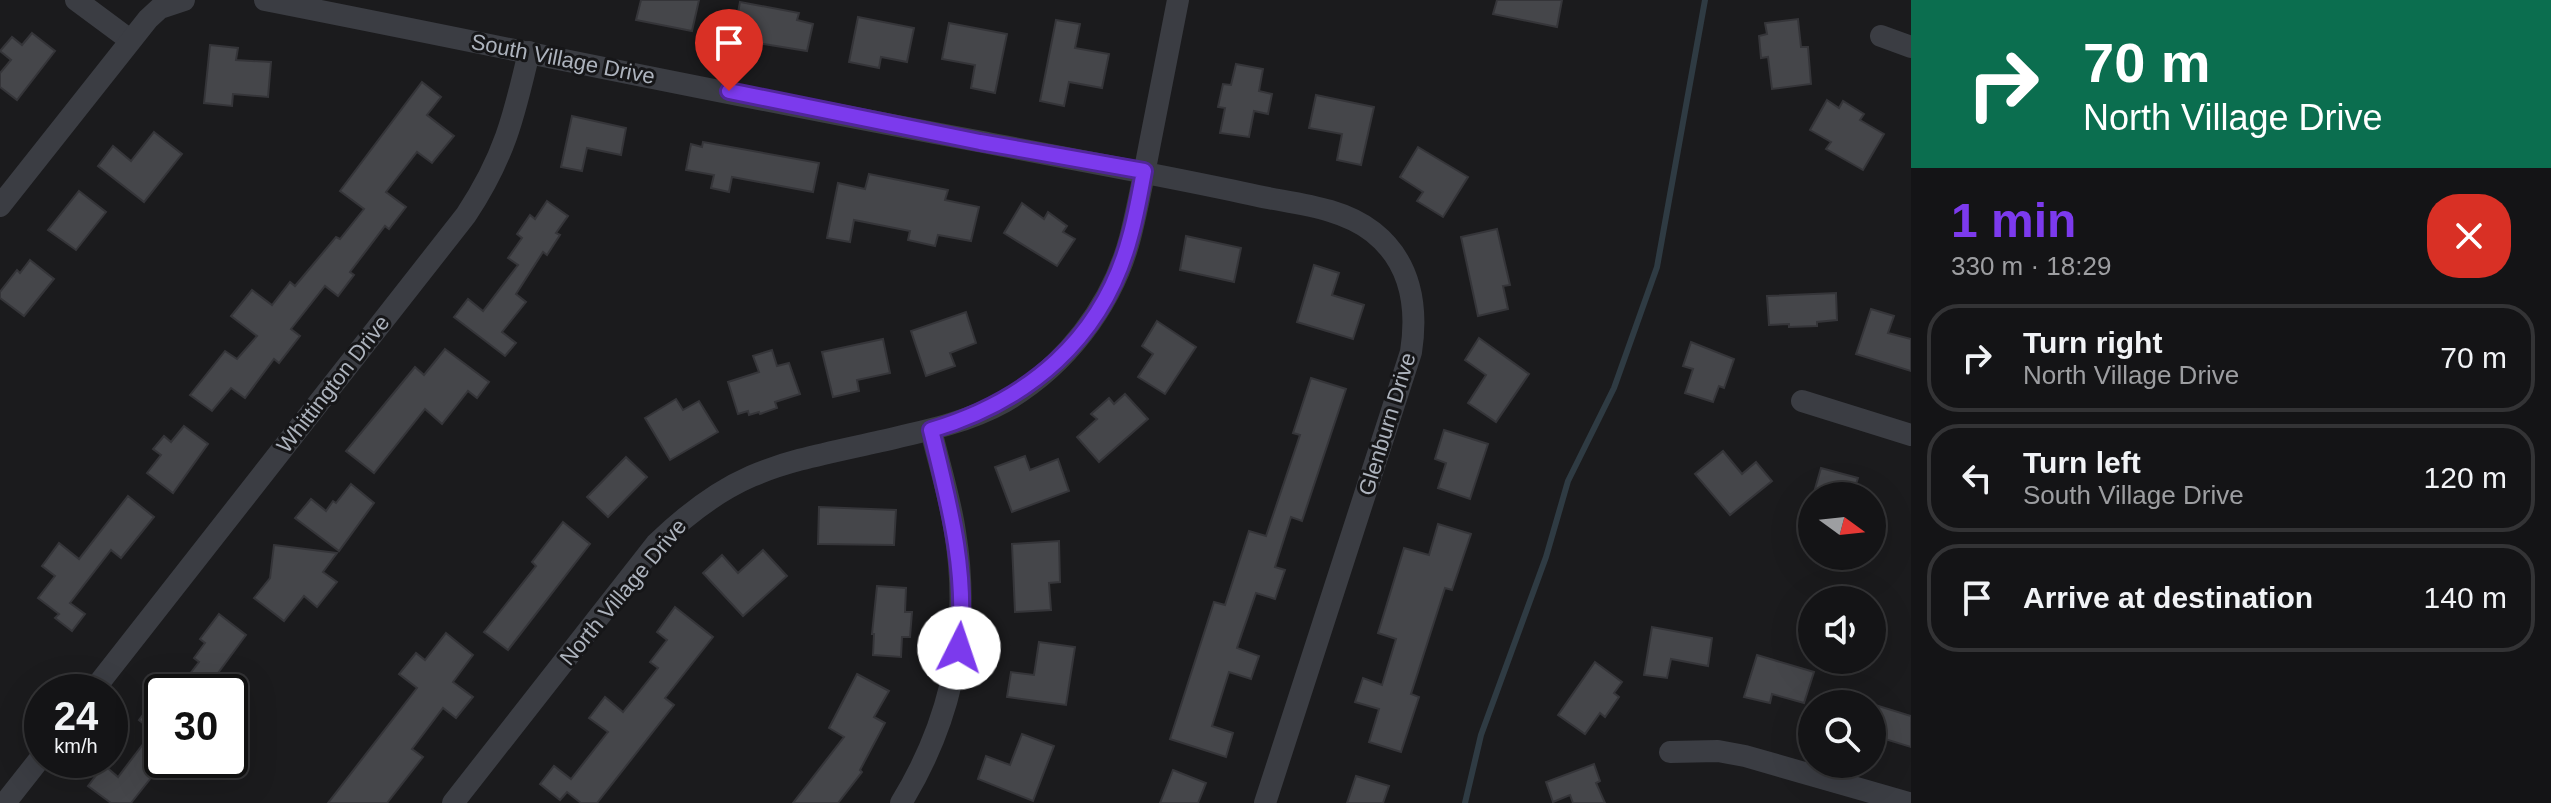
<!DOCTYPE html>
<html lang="en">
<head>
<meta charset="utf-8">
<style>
	:root { --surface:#141416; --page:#212123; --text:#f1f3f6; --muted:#9d9ea1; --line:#333335; --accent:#7c3aed }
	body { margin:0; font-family:Helvetica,sans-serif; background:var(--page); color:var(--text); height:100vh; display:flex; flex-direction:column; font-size:30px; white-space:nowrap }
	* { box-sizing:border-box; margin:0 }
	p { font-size:26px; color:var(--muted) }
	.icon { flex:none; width:44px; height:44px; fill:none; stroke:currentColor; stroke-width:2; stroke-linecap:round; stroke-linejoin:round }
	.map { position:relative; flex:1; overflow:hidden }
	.sheet { display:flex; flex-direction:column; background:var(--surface); width:640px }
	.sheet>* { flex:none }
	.guide { background:#0b6e4f; color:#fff; overflow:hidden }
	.needle { width:52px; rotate:105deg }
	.buttons { position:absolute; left:1798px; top:482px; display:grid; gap:16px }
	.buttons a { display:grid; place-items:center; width:88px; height:88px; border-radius:50%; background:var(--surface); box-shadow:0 8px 32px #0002,0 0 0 2px var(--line); font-size:40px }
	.speed { position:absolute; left:24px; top:674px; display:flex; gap:16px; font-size:40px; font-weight:700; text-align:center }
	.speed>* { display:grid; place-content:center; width:104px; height:104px; border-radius:50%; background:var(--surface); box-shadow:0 8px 32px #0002,0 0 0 2px var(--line); line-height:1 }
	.speed small { font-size:20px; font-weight:400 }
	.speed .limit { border:4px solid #111; border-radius:12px; background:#fff; color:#111 }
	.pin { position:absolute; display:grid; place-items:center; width:68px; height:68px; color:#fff; margin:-82px -34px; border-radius:50% 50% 50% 0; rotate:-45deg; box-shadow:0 0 8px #0007 }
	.pin .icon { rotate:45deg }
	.me { position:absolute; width:88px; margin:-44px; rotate:4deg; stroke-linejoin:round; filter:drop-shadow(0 0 6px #0008) }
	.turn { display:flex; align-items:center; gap:28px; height:168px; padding:0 40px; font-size:36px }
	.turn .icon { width:104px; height:104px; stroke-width:2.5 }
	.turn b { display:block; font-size:56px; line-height:68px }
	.round { display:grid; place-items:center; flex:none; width:84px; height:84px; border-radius:32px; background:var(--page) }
	.headline { display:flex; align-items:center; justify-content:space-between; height:136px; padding:0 40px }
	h1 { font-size:48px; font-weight:700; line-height:60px; color:var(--accent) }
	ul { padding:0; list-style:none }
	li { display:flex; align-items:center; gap:24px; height:108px; margin:0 16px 12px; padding:0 24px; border:4px solid var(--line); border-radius:32px }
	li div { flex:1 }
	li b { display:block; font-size:30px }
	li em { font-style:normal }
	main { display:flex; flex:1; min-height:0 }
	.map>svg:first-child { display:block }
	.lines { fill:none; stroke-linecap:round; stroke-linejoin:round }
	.stream { stroke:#2f3b43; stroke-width:6 }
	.building { fill:#45464a; stroke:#353539; stroke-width:2 }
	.street { stroke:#3b3d43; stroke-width:22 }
	.route-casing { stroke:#51269a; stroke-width:20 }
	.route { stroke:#7c3aed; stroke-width:14 }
	.labels { text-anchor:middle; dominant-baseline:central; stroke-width:6; stroke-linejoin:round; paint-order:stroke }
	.street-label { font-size:22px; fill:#adb3bd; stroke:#161618 }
</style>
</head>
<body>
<main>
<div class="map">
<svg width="1911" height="803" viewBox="0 0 1911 803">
	<rect width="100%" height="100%" fill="#1b1b1d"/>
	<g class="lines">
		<path class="stream" d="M1465 803 1481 735 1546 557 1568 481 1614 388 1657 267 1705 0"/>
	</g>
	<g class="building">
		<path d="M641 0H699L692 31 636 20Z"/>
		<path d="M1497 0H1562L1557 27 1493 14Z"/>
		<path d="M740 2 799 13 797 20 813 24 807 51 733 39Z"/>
		<path d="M858 17 914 28 907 62 881 57 879 68 849 62Z"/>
		<path d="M1798 19 1801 47H1808L1811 84 1772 89 1768 57 1761 58 1759 36 1767 34 1765 23Z"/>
		<path d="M1056 20 1080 24 1075 48 1109 54 1102 88 1069 82 1064 106 1040 101Z"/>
		<path d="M949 23 1007 34 995 93 971 88 975 65 942 59Z"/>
		<path d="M32 33 55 51 17 100 0 87V73L11 60 0 51 12 37 22 45Z"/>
		<path d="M210 45 238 48 236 60 271 62 268 97 233 94 232 106 204 103Z"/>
		<path d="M1236 64 1263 69 1259 91 1272 94 1268 114 1254 111 1249 137 1220 133 1225 108 1218 107 1223 84 1231 85Z"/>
		<path d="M422 82 441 97 427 115 454 136 432 163 417 152 386 192 406 207 389 229 385 226 350 272 354 275 338 296 325 286 291 329 300 336 279 363 274 359 245 398 231 388 212 411 190 395 225 351 237 359 257 336 231 316 252 290 272 305 290 282 295 286 336 237 340 239 364 209 340 191Z"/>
		<path d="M1316 95 1374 107 1361 165 1337 160 1342 134 1309 128Z"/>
		<path d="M1827 100 1839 108 1843 101 1864 114 1860 120 1884 134 1863 170 1826 149 1831 142 1810 130Z"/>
		<path d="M572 116 626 128 621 155 587 148 582 171 561 167Z"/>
		<path d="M154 132 182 154 144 202 98 166 113 146 131 161Z"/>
		<path d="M703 142 819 163 813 192 732 177 729 192 711 188 714 175 686 170 691 144 702 147Z"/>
		<path d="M1418 147 1468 177 1443 217 1417 201 1423 192 1400 177Z"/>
		<path d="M869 174 948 190 945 200 979 207 971 241 938 235 935 246 908 240 910 231 854 220 850 242 827 238 838 183 865 189Z"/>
		<path d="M79 191 106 212 76 250 48 230Z"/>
		<path d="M547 201 568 216 556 233 560 235 547 255 543 252 516 294 526 302 502 332 516 343 505 356 454 317 468 299 483 311 518 265 508 258 522 238 517 234 530 215 535 219Z"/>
		<path d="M1022 203 1044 219 1048 212 1067 226 1063 232 1075 239 1057 266 1004 233Z"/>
		<path d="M1497 229 1510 285 1503 286 1508 309 1478 316 1461 237Z"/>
		<path d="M1186 236 1241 248 1234 282 1180 270Z"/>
		<path d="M30 260 54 279 24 316 0 298V292L17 270 20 273Z"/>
		<path d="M1314 265 1339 273 1332 295 1364 305 1353 339 1297 322Z"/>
		<path d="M1836 293 1837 320 1817 322V326L1789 327V324L1769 325 1767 296Z"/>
		<path d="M1871 309 1894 316 1888 333 1911 339V371L1856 354Z"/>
		<path d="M966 312 976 343 950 353 955 366 926 376 911 331Z"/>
		<path d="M1157 321 1196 347 1165 394 1138 377 1153 354 1142 346Z"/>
		<path d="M1479 338 1529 374 1496 422 1468 403 1486 375 1465 360Z"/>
		<path d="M883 339 890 373 857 380 859 391 833 397 822 352Z"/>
		<path d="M1691 342 1734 359 1724 388 1719 386 1713 402 1685 393 1693 369 1683 366Z"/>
		<path d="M445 349 489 382 477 398 468 391 442 424 425 409 374 473 346 451 415 367 424 375Z"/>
		<path d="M772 350 777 366 789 363 800 394 775 402 777 408 760 414 759 412 749 415 748 411 738 414 728 382 759 372 753 356Z"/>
		<path d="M1311 378 1346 389 1302 521 1291 517 1275 567 1285 570 1275 599 1256 593 1237 648 1259 656 1251 679 1229 672 1212 726 1233 733 1226 757 1170 739 1214 602 1225 605 1249 531 1266 536 1300 435 1293 433Z"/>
		<path d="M1125 394 1148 419 1099 462 1077 437 1097 419 1091 414 1109 398 1114 404Z"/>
		<path d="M676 399 683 410 699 401 718 432 670 460 645 418Z"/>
		<path d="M184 426 208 444 173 493 147 473 161 455 153 449 164 436 171 442Z"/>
		<path d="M1444 430 1488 444 1470 499 1438 488 1446 463 1435 459Z"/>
		<path d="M1723 451 1742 474 1756 462 1772 481 1730 515 1695 474Z"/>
		<path d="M1025 456 1030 470 1058 459 1069 491 1012 512 995 467Z"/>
		<path d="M626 457 647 477 608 517 587 497Z"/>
		<path d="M1821 468 1858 478 1852 496H1813Z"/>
		<path d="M351 484 374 503 339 551 295 518 311 499 326 511 333 501 336 503Z"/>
		<path d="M128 496 154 517 121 558 111 550 70 603 85 614 72 631 55 618 59 614 38 598 55 576 42 566 59 543 79 559Z"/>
		<path d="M819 507 896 510 894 545 818 544Z"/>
		<path d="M563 522 590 544 508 650 484 632 536 566 532 562Z"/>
		<path d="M1438 524 1471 534 1452 590 1445 588 1411 694 1419 697 1401 752 1369 742 1379 709 1355 702 1363 678 1382 685 1396 639 1378 633 1404 548 1429 555Z"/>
		<path d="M1059 541 1060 582 1049 583 1051 610 1015 612 1012 544Z"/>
		<path d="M274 545 337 553 323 572 337 582 317 607 304 596 284 621 254 598 270 578Z"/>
		<path d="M763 550 787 576 743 616 703 573 722 555 738 573Z"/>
		<path d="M877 586 906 588 905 612H912L910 637H902L901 657 873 655 874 634H872Z"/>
		<path d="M675 607 713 637 665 698 674 705 597 803H581L567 792 560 800 540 784 554 766 571 779 608 732 589 718 605 697 623 712 658 668 650 662 667 640 657 632Z"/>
		<path d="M219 614 246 635 204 692H176L199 662 194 658 205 643 200 639Z"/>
		<path d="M1652 627 1712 638 1708 666 1671 659 1667 678 1644 675Z"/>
		<path d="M446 633 473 655 453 682 473 697 456 718 443 708 412 749 423 757 387 803H328L417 688 399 674 416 653 425 660Z"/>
		<path d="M1039 642 1075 647 1066 705 1007 697 1011 672 1034 675Z"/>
		<path d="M1757 655 1814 672 1804 703 1772 694 1770 703 1744 697Z"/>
		<path d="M1595 662 1622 682 1614 693 1619 697 1605 717 1600 713 1585 734 1558 715Z"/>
		<path d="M857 674 889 691 874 717 885 723 860 770 862 772 838 803H793L844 737 829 728Z"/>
		<path d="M162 690V764L131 803H111L88 786 104 765 118 777 153 731 139 720Z"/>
		<path d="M1872 704 1911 716V747L1872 735Z"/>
		<path d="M1022 734 1054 746 1033 801 978 779 986 756 1010 765Z"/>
		<path d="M1594 764 1600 781 1596 783 1605 803H1573L1570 795 1553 802 1546 782Z"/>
		<path d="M1173 770 1206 783 1198 803H1160Z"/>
		<path d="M1356 776 1389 786 1383 803H1347Z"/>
	</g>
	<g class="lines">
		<g class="street">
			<path d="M76 0 130 40"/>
			<path d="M265 0C504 47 743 98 983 142 1075 160 1167 176 1258 196 1296 204 1341 207 1373 232 1411 262 1418 307 1411 352L1265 803"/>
			<path d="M1881 36 1911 47"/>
			<path d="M0 206 148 19 160 8 184 0"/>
			<path d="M1802 401 1911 435"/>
			<path d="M92 692 466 215C504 158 514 117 529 52"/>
			<path d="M1670 752 1718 751 1745 756 1909 803"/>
			<path d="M5 803 42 756"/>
			<path d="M453 803 656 544C732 470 778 464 877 442 920 432 964 424 1004 402 1065 367 1112 306 1130 238 1138 207 1144 174 1150 143 1159 95 1169 48 1178 0"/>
			<path d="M901 803C952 720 971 629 955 532 950 498 939 464 931 430"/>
		</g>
	</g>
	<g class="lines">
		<defs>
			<path id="route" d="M729 91 980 142 1144 171C1140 193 1136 216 1130 237 1103 339 1028 401 931 430 949 503 968 573 959 648"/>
		</defs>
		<use href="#route" class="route-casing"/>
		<use href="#route" class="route"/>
	</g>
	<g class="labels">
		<g class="street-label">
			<text transform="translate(563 59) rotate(11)">South Village Drive</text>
			<text transform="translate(333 384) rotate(-52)">Whittington Drive</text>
			<text transform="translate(1387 424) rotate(-73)">Glenburn Drive</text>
			<text transform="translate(623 592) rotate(-50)">North Village Drive</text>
		</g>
	</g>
</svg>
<div class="buttons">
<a><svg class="needle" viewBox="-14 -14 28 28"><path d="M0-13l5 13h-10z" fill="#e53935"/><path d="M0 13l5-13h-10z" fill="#9d9ea1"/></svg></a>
<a><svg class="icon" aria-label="sound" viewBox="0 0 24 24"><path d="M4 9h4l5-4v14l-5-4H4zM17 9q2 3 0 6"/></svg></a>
<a><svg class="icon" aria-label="search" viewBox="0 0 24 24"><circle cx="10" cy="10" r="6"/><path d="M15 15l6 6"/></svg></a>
</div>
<div class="speed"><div>24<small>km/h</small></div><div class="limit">30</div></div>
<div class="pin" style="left:729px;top:91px;background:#d93025"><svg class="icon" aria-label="arrive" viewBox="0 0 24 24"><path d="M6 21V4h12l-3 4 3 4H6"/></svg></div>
<svg class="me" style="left:959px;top:648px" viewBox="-20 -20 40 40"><circle r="19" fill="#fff"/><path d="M0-13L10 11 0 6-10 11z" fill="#7c3aed"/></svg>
</div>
<section class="sheet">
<div class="guide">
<div class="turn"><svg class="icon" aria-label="right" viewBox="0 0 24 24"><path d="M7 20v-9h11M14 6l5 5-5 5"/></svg><div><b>70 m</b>North Village Drive</div></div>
</div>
<div class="headline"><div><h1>1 min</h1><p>330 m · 18:29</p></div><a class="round" style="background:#d93025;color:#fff"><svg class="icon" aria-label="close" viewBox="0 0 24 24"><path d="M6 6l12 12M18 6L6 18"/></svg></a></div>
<ul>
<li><svg class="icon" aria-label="right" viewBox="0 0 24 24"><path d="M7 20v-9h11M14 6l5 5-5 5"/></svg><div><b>Turn right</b><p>North Village Drive</p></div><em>70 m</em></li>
<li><svg class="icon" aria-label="left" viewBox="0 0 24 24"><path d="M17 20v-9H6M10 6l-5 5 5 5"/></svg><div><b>Turn left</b><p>South Village Drive</p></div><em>120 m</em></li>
<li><svg class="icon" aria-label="arrive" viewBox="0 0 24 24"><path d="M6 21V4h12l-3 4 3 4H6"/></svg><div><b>Arrive at destination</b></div><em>140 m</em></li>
</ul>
</section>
</main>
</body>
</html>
